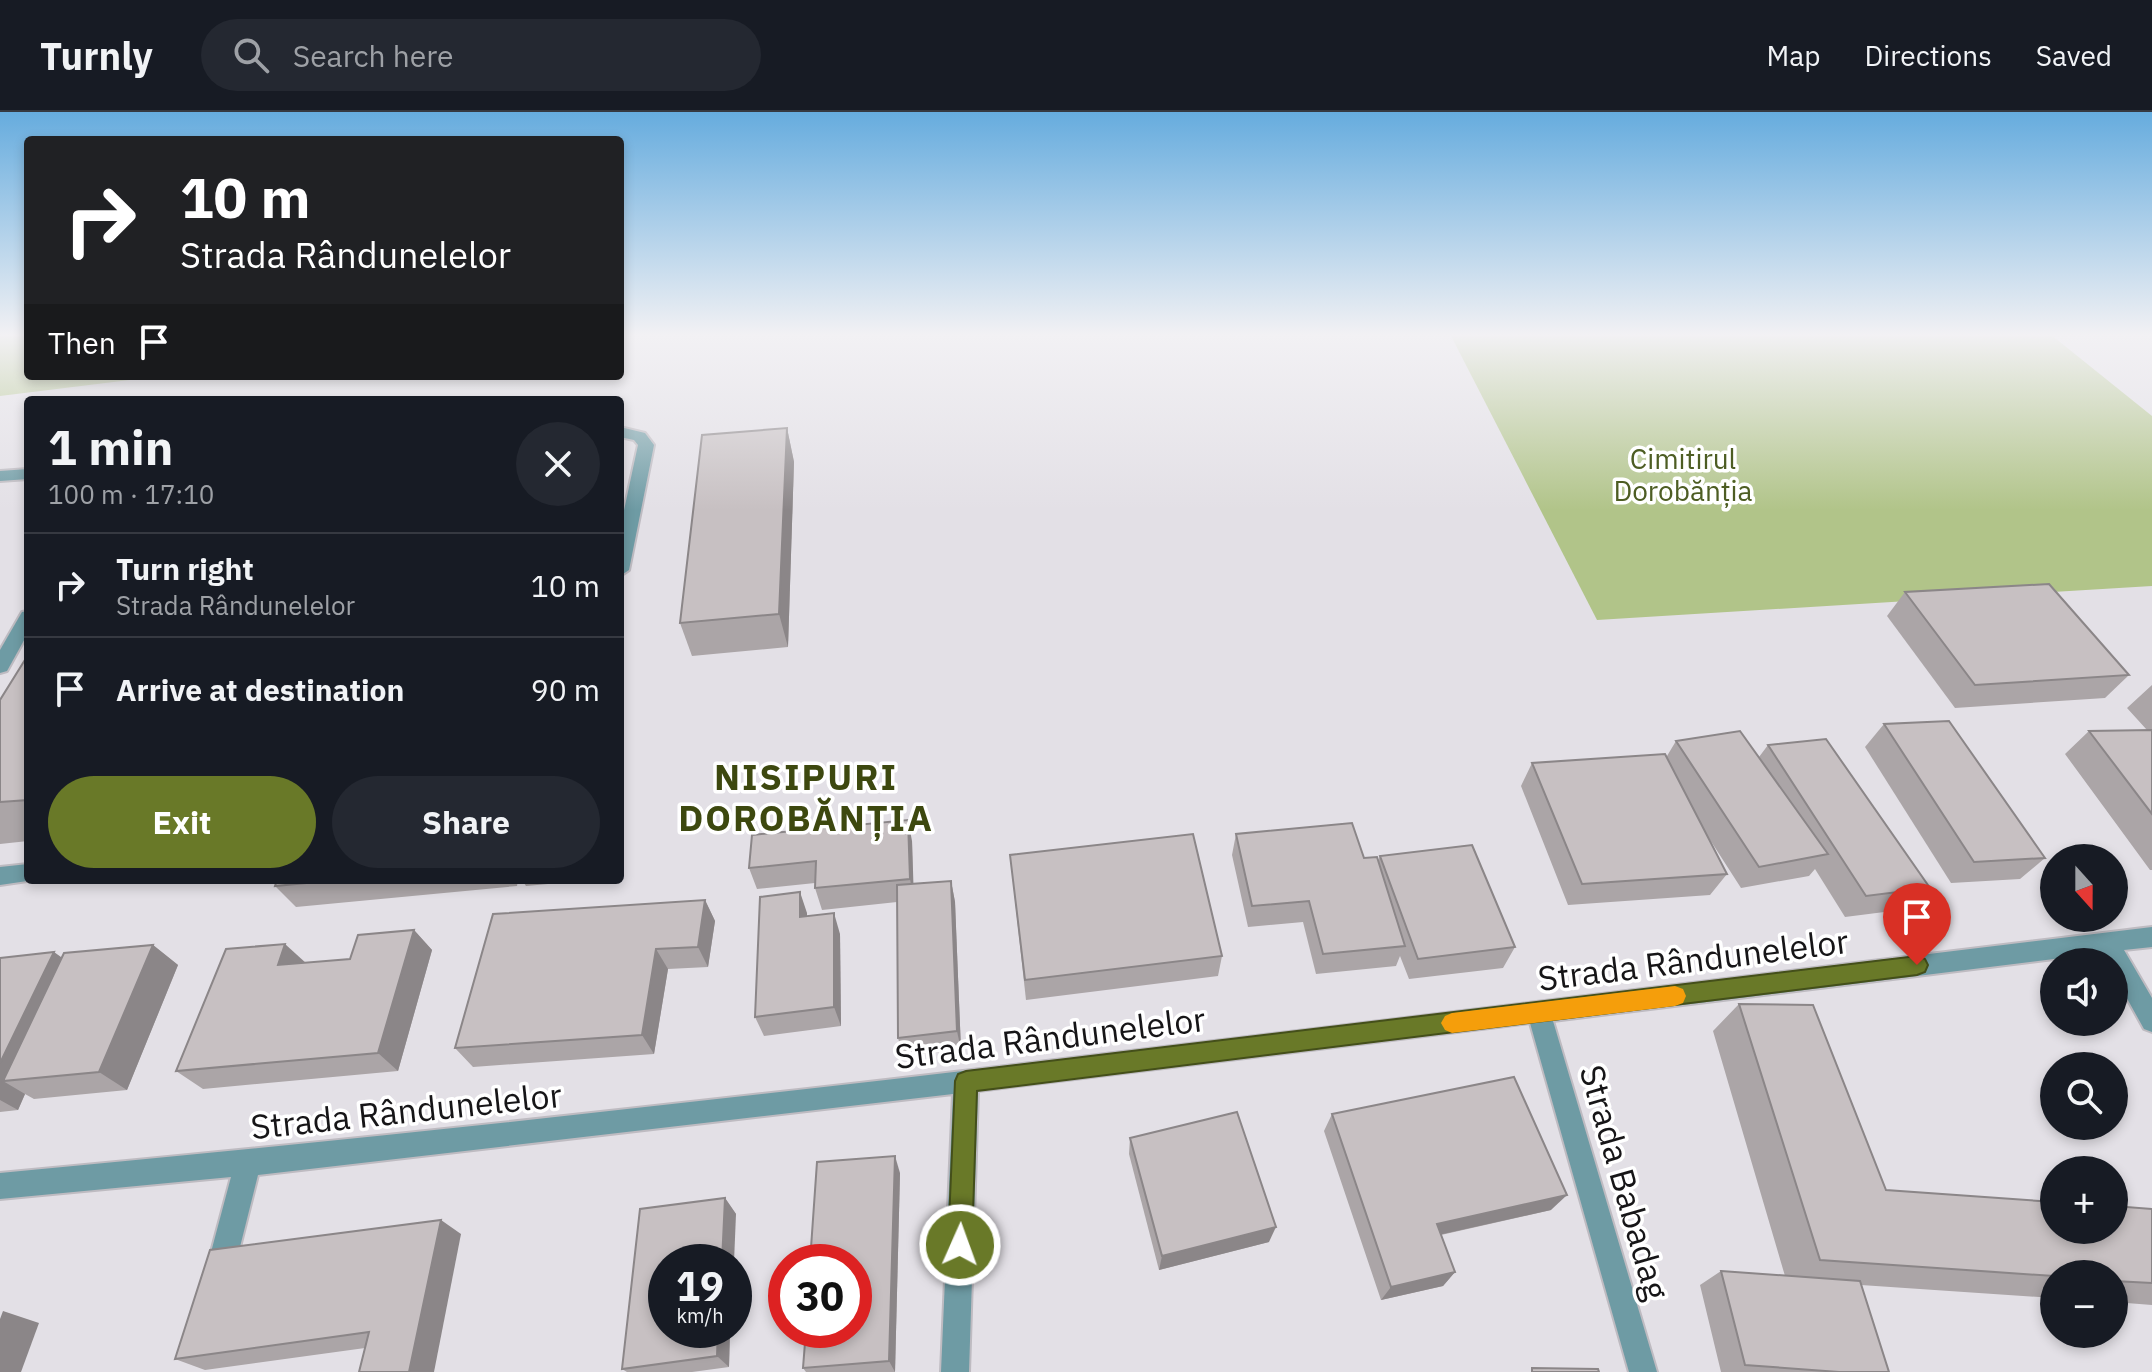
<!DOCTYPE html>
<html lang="en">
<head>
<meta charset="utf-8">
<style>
	:root { --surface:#171b24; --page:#242831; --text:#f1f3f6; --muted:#9ea1a6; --line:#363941; --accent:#697928 }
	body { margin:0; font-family:"IBM Plex Sans",sans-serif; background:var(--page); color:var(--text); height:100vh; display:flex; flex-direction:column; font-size:30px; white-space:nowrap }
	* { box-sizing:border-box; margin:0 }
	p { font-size:26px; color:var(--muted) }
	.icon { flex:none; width:44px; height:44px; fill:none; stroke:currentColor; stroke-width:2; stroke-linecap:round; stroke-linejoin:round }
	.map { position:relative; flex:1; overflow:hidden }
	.panel { position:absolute; left:24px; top:284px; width:600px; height:488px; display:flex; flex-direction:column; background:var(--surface); border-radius:8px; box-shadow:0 4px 12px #0003 }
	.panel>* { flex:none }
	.top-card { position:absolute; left:24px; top:24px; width:600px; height:244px; border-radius:8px; box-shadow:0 4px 12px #0003; background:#202124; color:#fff; overflow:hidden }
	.needle { width:52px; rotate:159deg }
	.tools { position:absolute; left:2040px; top:732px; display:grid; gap:16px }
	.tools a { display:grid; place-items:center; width:88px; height:88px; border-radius:50%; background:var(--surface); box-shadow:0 4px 12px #0003; font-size:40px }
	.speed { position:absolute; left:648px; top:1132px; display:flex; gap:16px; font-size:40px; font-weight:700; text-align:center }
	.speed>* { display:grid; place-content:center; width:104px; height:104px; border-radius:50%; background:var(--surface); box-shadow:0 4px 12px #0003; line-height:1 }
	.speed small { font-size:20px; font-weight:400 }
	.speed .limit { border:12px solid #d22; background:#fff; color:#111 }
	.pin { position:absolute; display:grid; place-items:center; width:68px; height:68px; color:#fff; margin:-82px -34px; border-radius:50% 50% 50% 0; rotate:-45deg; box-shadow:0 0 8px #0007 }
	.pin .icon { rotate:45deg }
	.me { position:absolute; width:88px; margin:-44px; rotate:2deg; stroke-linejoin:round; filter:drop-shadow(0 0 6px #0008) }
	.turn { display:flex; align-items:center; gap:28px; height:168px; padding:0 24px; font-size:36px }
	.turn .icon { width:104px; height:104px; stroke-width:2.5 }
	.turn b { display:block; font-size:56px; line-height:68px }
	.then { display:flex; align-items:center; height:76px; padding:0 24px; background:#0003; gap:16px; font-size:30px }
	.round { display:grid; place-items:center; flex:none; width:84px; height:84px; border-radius:42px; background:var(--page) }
	.overview { display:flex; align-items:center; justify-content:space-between; height:136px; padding:0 24px }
	h1 { font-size:48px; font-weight:700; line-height:60px }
	.primary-button { display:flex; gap:16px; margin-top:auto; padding:16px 24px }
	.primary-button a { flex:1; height:92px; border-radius:48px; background:var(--accent); color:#fff; font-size:32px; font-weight:700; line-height:92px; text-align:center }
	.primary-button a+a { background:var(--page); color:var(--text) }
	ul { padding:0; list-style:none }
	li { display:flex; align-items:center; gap:24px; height:104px; padding:0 24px; border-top:2px solid var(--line) }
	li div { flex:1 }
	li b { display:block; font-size:30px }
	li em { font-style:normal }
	header { display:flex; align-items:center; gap:48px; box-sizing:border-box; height:112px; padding:0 40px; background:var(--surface); border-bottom:2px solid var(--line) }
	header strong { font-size:38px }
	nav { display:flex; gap:44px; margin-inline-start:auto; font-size:28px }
	.search { width:560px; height:72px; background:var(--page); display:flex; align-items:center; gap:20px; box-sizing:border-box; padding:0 28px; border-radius:44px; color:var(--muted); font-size:30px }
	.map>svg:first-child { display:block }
	.green { fill:#b1c489 }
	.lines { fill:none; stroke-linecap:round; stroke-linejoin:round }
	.lane-casing { stroke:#bebbc1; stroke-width:4 }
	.street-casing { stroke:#bebbc1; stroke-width:4 }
	.lane { fill:#6e9ba4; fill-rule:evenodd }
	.street { fill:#6e9ba4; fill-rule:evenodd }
	.wall { fill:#aba5a7 }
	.shaded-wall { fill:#8b8688 }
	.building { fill:#c7c0c2; stroke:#8b8688; stroke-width:2 }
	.route { fill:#697928; stroke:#444f1a; stroke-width:2 }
	.slow { fill:#f59e0b }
	.labels { text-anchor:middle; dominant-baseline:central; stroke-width:7; stroke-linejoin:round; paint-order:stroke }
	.park-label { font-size:28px; fill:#4d5d23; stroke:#fff }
	.near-street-label { font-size:34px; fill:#161517; stroke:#fff }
	.district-label { font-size:36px; font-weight:bold; letter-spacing:2px; fill:#3d480f; stroke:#fff }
</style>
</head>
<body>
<header>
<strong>Turnly</strong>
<div class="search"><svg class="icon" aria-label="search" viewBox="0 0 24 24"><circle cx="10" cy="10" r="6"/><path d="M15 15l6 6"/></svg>Search here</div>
<nav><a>Map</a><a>Directions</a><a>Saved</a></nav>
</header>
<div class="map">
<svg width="2152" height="1260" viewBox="0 0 2152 1260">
	<rect width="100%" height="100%" fill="#e3e0e6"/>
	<g class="green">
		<path d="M0 222H28V264H162L0 284Z"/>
		<path d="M1450 222H2050L2152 304V474L1597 508Z"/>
	</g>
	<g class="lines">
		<defs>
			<g id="lane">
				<path d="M620 315 645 321 654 333 629 458 620 464V417L638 333 634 328 620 325Z"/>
				<path d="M28 357V367L0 369V359Z"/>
				<path d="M28 499V521L7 559 0 561V538L22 500Z"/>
				<path d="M28 752V768H34L0 773V755Z"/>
			</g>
			<path id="street" d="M2152 815V835L2124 838 2152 886V920L2144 917 2114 863V850H2107L2102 841 1553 909 1657 1260H1629L1530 911 978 979 969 1260H941L953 982 258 1063 234 1159 230 1169 220 1173 210 1169 206 1159 231 1065 0 1087V1061C719 995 1436 901 2152 815Z"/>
		</defs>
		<use href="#lane" class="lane-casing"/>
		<use href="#street" class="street-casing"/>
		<use href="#lane" class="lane"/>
		<use href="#street" class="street"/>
	</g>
	<g class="wall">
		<path d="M787 316 794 350 788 535 692 544 680 511Z"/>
		<path d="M1905 480 2129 563 2105 586 1955 596 1887 504Z"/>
		<path d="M28 543V729L0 732V588Z"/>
		<path d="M2152 573V758H2150L2065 642 2089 619 2147 618 2127 596Z"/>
		<path d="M1884 612 2045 746 2020 767 1951 771 1865 635Z"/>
		<path d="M1676 629 1759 645 1768 633 1930 776 1908 797 1845 805 1815 757 1809 764 1741 776 1705 720 1727 762 1710 783 1568 793 1521 674 1532 651 1667 644Z"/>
		<path d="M1236 722 1378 749 1380 744 1515 835 1503 856 1409 867 1400 844 1396 854 1316 862 1303 810 1248 815 1232 743Z"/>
		<path d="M912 729 913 772 951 769 955 790 961 938 903 944 898 926 897 790 822 798 815 776V771L757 777 749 756Z"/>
		<path d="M1010 743 1222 844 1218 864 1026 888Z"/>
		<path d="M277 768H518L517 774 296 795 275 774Z"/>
		<path d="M522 768H592L526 774Z"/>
		<path d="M705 788 715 809 708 855 668 857 654 942 473 955 455 936Z"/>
		<path d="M807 801V804L840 822 841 914 764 924 755 905Z"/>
		<path d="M414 818 432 838 398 959 203 977 176 959 305 851 350 847Z"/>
		<path d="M153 833 178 853 127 978 34 987 25 982 18 998 0 1000V846H62Z"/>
		<path d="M1739 892 1886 1078 2152 1097V1193L2114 1190V1162H2054V1186L1861 1173 1889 1260H1721L1700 1173 1721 1159 1785 1164 1713 919Z"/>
		<path d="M1332 1002 1551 1098 1441 1123 1455 1160 1443 1174 1381 1188 1324 1019Z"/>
		<path d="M1130 1026 1269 1130 1159 1158 1129 1042Z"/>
		<path d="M900 1061 895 1260H806L803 1256Z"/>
		<path d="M725 1086 736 1102 666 1218H730L729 1255 692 1260H627L622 1257Z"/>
		<path d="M461 1122 365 1236 205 1258 175 1247Z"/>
	</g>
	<g class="shaded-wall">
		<path d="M787 316 794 350 788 535 779 502Z"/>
		<path d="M908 708 912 729 914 789 910 767Z"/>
		<path d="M951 769 955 790 961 938 957 919Z"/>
		<path d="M800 780 807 801V826L800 805Z"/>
		<path d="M705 788 715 809 708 855 698 835Z"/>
		<path d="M834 801 840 822 841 914 834 895Z"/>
		<path d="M414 818 432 838 398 959 378 941Z"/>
		<path d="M285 832 307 852 278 853Z"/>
		<path d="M153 833 178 853 127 978 99 960Z"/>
		<path d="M656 837 668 857 654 942 642 923Z"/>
		<path d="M54 840 82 860 3 969 25 982 18 998 0 988V951Z"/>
		<path d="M895 1044 900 1061 895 1260 889 1249Z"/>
		<path d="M1567 1083 1551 1098 1425 1126 1437 1112Z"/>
		<path d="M725 1086 736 1102 734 1150H722Z"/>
		<path d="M441 1108 461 1122 434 1260H409Z"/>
		<path d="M1276 1115 1269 1130 1159 1158 1162 1144Z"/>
		<path d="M1455 1160 1443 1174 1381 1188 1391 1175Z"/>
		<path d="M3 1199 39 1211 21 1260H0V1207Z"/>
		<path d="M718 1218H730L729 1255 717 1244Z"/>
	</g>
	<g class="building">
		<path d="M787 316 779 502 680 511 702 323Z"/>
		<path d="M2049 472 2129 563 1975 573 1905 480Z"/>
		<path d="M28 543V688L0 690V588Z"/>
		<path d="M1949 609 2045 746 1974 750 1884 612Z"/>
		<path d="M2152 618V702L2089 619Z"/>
		<path d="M1740 619 1828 742 1759 755 1676 629Z"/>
		<path d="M1826 627 1930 776 1866 784 1768 633Z"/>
		<path d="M1665 642 1727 762 1582 772 1532 651Z"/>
		<path d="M908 708 910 767 815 776 816 749 749 756 752 723Z"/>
		<path d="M1352 711 1364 746 1377 745 1405 834 1323 842 1309 789 1252 794 1236 722Z"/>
		<path d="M1193 722 1222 844 1025 868 1010 743Z"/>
		<path d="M1472 733 1515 835 1418 847 1380 744Z"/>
		<path d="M277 768H337L275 774Z"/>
		<path d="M951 769 957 919 898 926 897 773Z"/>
		<path d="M800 780V805L834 801V895L755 905 760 785Z"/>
		<path d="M705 788 698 835 656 837 642 923 455 936 493 802Z"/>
		<path d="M414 818 378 941 176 959 226 837 285 832 278 853 350 847 358 823Z"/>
		<path d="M153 833 99 960 3 969 64 841Z"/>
		<path d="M54 840 0 951V846Z"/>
		<path d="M1739 892 1813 893 1886 1078 2054 1090V1118H2114V1094L2152 1097V1171L2114 1169V1162H2054V1164L1820 1148Z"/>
		<path d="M1514 965 1567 1083 1437 1112 1455 1160 1391 1175 1332 1002Z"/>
		<path d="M1237 1000 1276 1115 1162 1144 1130 1026Z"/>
		<path d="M895 1044 889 1249 803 1256 806 1218H854V1150H810L817 1050Z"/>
		<path d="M725 1086 722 1150H666V1218H718L717 1244 622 1257 640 1097Z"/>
		<path d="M441 1108 409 1260H359L369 1220 175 1247 210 1138Z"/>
		<path d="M1721 1159 1860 1169 1889 1260H1839L1745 1253Z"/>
		<path d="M1532 1256 1598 1257 1599 1260H1532Z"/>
	</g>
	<linearGradient id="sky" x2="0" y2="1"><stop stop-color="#66acde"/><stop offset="0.56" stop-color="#f2f1f4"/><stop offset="1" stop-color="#f2f1f4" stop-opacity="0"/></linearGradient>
	<rect width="2152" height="398" fill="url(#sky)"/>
	<path class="route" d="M1917 844 1925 847 1928 853 1925 860 1917 863 977 979 972 1133 968 1141 960 1145 951 1141 948 1133 955 969 958 962 966 959Z"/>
	<path class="slow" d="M1675 874 1683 877 1686 884 1683 891 1675 894 1452 921 1445 918 1441 911 1445 904 1452 901Z"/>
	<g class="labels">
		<g class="park-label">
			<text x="1683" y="346">Cimitirul<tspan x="1683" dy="32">Dorobănția</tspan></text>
		</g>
		<g class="near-street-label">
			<text transform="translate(1693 847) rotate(-7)">Strada Rândunelelor</text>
			<text transform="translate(1050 925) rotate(-7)">Strada Rândunelelor</text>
			<text transform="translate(406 998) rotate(-6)">Strada Rândunelelor</text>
			<text transform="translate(1625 1070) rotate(74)">Strada Babadag</text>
		</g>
		<g class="district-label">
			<text x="806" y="664">NISIPURI<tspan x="806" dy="41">DOROBĂNȚIA</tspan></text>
		</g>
	</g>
</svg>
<div class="tools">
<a><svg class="needle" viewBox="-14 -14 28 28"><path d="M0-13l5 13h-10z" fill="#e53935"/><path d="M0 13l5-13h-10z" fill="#9ea1a6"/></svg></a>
<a><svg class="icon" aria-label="sound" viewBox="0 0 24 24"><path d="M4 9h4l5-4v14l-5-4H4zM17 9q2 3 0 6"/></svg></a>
<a><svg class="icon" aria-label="search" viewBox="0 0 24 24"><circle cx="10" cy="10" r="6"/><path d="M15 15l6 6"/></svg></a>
<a>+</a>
<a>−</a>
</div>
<div class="speed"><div>19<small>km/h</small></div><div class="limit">30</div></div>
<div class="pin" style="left:1917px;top:853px;background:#d93025"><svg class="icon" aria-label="arrive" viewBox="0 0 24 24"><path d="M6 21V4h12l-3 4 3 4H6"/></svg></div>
<svg class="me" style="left:960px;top:1133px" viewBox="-20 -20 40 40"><circle r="17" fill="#697928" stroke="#fff" stroke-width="3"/><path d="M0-11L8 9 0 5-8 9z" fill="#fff"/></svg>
<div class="top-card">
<div class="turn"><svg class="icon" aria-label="right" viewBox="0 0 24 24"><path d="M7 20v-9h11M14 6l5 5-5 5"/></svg><div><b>10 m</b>Strada Rândunelelor</div></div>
<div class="then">Then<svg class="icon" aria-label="arrive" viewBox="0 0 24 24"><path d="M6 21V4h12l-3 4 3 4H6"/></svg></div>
</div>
<section class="panel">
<div class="overview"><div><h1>1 min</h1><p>100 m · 17:10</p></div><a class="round"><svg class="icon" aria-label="close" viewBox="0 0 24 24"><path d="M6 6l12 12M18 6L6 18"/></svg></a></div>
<ul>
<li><svg class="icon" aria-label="right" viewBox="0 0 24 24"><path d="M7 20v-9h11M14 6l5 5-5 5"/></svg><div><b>Turn right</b><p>Strada Rândunelelor</p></div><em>10 m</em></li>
<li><svg class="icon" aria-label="arrive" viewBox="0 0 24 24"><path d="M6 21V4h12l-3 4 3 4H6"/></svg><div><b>Arrive at destination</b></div><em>90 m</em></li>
</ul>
<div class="primary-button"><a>Exit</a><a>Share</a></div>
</section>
</div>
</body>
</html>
